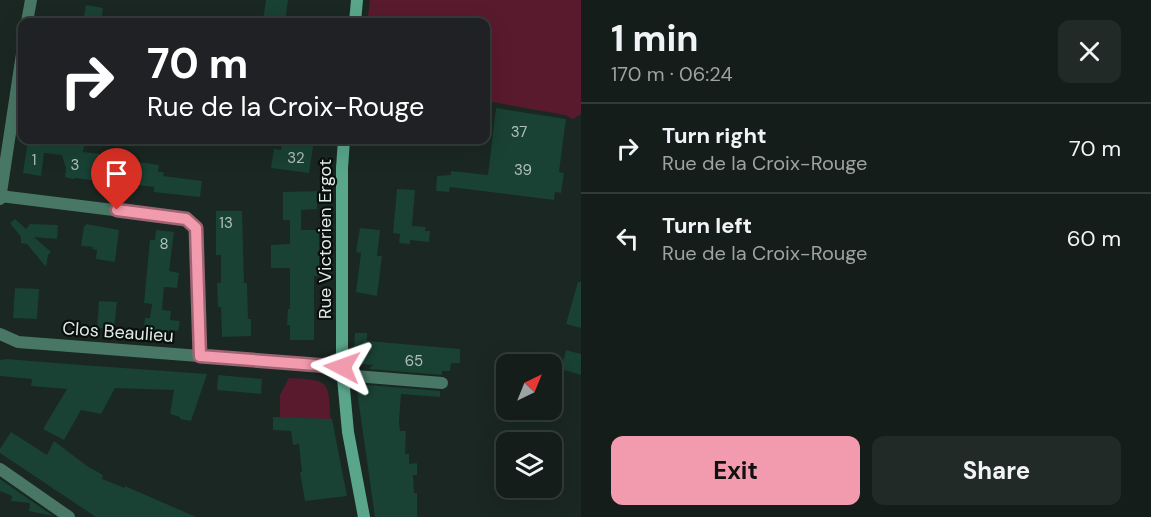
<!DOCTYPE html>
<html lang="en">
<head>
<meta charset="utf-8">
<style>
	:root { --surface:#141d1a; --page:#212a27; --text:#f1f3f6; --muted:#9da2a2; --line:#333b39; --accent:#f29aae }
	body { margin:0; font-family:"DM Sans",sans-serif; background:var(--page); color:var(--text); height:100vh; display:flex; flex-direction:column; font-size:22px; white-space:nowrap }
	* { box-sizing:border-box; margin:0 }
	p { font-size:20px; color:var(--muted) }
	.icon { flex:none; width:33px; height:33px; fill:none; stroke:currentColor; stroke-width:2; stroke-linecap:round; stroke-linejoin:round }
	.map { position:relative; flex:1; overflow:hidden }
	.side { display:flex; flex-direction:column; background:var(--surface); width:570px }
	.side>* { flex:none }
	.hud { position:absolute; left:18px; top:18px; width:472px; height:126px; border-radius:12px; box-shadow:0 6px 24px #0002,0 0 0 2px var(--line); background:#202124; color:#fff; overflow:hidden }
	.needle { width:39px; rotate:43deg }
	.buttons { position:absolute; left:496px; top:354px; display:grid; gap:12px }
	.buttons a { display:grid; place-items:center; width:66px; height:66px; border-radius:12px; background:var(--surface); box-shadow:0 6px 24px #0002,0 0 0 2px var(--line); font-size:30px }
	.pin { position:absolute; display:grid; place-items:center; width:51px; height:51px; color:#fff; margin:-62px -26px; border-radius:50% 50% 50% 0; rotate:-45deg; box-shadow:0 0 6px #0007 }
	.pin .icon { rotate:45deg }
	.me { position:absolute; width:66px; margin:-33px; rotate:274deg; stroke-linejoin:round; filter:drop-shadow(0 0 4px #0008) }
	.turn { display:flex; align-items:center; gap:21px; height:126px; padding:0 30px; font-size:27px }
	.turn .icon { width:78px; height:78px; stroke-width:2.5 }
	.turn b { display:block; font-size:42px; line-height:51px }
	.round { display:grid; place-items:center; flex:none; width:63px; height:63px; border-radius:12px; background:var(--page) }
	.overview { display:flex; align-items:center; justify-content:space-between; height:102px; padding:0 30px }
	h1 { font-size:36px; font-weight:700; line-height:45px }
	.cta { display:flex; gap:12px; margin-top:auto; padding:12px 30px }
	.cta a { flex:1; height:69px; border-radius:12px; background:var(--accent); color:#111; font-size:24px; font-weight:700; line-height:69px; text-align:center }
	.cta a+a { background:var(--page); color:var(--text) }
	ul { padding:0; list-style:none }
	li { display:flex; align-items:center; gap:18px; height:90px; padding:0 30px; border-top:2px solid var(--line) }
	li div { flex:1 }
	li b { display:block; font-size:22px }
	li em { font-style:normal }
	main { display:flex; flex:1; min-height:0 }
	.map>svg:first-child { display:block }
	.green { fill:#591a2d }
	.building { fill:#194134 }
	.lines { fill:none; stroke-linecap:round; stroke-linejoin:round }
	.street { stroke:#497766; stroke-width:12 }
	.secondary { stroke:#59a68b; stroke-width:12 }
	.route-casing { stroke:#9d6471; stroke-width:15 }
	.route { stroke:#f29aae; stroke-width:10 }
	.labels { text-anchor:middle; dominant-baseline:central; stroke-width:4.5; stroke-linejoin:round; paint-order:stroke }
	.number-label { font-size:15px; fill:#b0c0ba }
	.street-label { font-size:18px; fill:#e2eae6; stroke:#090f0c }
</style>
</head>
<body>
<main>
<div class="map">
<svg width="581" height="517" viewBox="0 0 581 517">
	<rect width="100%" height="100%" fill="#1a2722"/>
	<g class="green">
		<path d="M370 0H581V114L573 119 565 115 486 101V22H367Z"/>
		<path d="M289 378C332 380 328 382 331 422L280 420V395Z"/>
	</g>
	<g class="building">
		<path d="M266 0H288L285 22 263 20Z"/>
		<path d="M86 5 103 8 101 22H83Z"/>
		<path d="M496 108 566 119 559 172 564 173 561 193 555 192 554 200 450 187 449 192 436 191 437 176 451 175V171L488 175Z"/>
		<path d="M28 140H85L83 152 131 157V161L159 165 158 172H164L163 176 202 181 200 197 154 192V187L129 184 128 187 97 184V181L76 178 73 179 65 177 66 168 62 155 44 153 41 176 23 173Z"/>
		<path d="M282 140H314L309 173 271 168 274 149 281 150Z"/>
		<path d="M397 189 415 190 412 226 426 227 425 231H430L429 242 410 240V244L399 243 400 234 393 233Z"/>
		<path d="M317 191V209L301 210V230H319V276H314V340H290V325H287L288 309H290V268H271V245L290 244V220H283V192Z"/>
		<path d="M216 211H242L244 283H247L248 319H251V336L222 337 221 307H218L217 283H221V255H216Z"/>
		<path d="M15 219 26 229 30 224 58 225 57 239 34 237 51 252 48 255 46 267 27 244 21 243V237L10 223Z"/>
		<path d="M86 224 119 230 115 262 96 259 97 250 92 249 93 247 81 246 84 226H86Z"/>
		<path d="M360 228 380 230 377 256H382L377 296 356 292 361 253 356 252Z"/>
		<path d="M156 230 174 232 169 271 179 273 177 288 164 287 162 310 171 311 170 320 180 321 178 331 169 330 168 336 148 333 149 327H144L145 318H150L152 304 144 303 150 240H155Z"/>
		<path d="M578 282H581V328L566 324Z"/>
		<path d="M15 288 39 289 37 319 13 318Z"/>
		<path d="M99 301 117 302 114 329 97 328Z"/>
		<path d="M355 333H367V341L460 349V363H451L450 371H442V375L369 369 373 365 353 363Z"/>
		<path d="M566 350 581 354V375L561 369Z"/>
		<path d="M7 359 68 364 207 374 191 421 180 419V417L170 414 174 390 115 388 101 414 81 410 64 440 43 429 67 389 31 386 32 379 0 376V360Z"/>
		<path d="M218 375 262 379 261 394 217 390Z"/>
		<path d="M356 384 440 391V397L401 394 399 422 400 431H406L405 454H409V464L417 463V475H413L414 493H417V517H375Z"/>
		<path d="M273 417 332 419 347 496 305 501 300 472H302L299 444 293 445 291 431 273 430Z"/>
		<path d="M11 432 47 455 54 441 87 466 103 475 102 479 125 488V486L196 517H96L0 453V449Z"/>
		<path d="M0 479 53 516 29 511 30 503 11 501 12 496 0 491Z"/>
	</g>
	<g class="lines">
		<g class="street">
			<path d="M27 22 31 0"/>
			<path d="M0 196 186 219 196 228 200 356"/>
			<path d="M0 199 22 54"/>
			<path d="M0 334 18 342 342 367"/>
			<path d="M343 375 442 383"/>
			<path d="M0 469 69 517"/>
		</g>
		<g class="secondary">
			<path d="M355 22 357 0"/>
			<path d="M344 140 342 168V367L348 432 364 517"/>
		</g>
	</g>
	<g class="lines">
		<defs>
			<path id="route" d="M117 210 186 219 196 228 200 356 342 367"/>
		</defs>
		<use href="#route" class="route-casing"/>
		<use href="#route" class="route"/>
	</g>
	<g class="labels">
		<g class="number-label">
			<text x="519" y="132">37</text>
			<text x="296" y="158">32</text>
			<text x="34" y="160">1</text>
			<text x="75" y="165">3</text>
			<text x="523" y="170">39</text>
			<text x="226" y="223">13</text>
			<text x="164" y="244">8</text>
			<text x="414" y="361">65</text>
		</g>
		<g class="street-label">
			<text transform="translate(325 239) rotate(-90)">Rue Victorien Ergot</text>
			<text transform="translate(118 332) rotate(4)">Clos Beaulieu</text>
		</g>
	</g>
</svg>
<div class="buttons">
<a><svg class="needle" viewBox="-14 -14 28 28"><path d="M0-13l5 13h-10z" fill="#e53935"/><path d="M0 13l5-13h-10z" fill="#9da2a2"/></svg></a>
<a><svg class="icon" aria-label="layers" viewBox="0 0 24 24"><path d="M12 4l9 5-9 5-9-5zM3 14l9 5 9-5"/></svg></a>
</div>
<div class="pin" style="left:117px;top:210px;background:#d93025"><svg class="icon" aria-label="arrive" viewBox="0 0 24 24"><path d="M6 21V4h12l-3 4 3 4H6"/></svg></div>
<svg class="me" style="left:342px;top:367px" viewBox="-20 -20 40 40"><path d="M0-17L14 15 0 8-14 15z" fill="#f29aae" stroke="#fff" stroke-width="4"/></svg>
<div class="hud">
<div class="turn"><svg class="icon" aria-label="right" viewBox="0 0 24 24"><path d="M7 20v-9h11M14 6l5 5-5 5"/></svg><div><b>70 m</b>Rue de la Croix-Rouge</div></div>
</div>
</div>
<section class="side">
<div class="overview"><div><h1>1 min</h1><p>170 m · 06:24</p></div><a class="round"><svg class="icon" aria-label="close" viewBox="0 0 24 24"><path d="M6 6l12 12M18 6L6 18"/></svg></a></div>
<ul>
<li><svg class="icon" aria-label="right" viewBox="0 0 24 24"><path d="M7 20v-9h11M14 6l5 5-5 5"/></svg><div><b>Turn right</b><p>Rue de la Croix-Rouge</p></div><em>70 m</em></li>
<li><svg class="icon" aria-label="left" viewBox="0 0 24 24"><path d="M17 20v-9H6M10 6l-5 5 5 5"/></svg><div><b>Turn left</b><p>Rue de la Croix-Rouge</p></div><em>60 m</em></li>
</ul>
<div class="cta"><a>Exit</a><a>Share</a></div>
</section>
</main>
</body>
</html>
